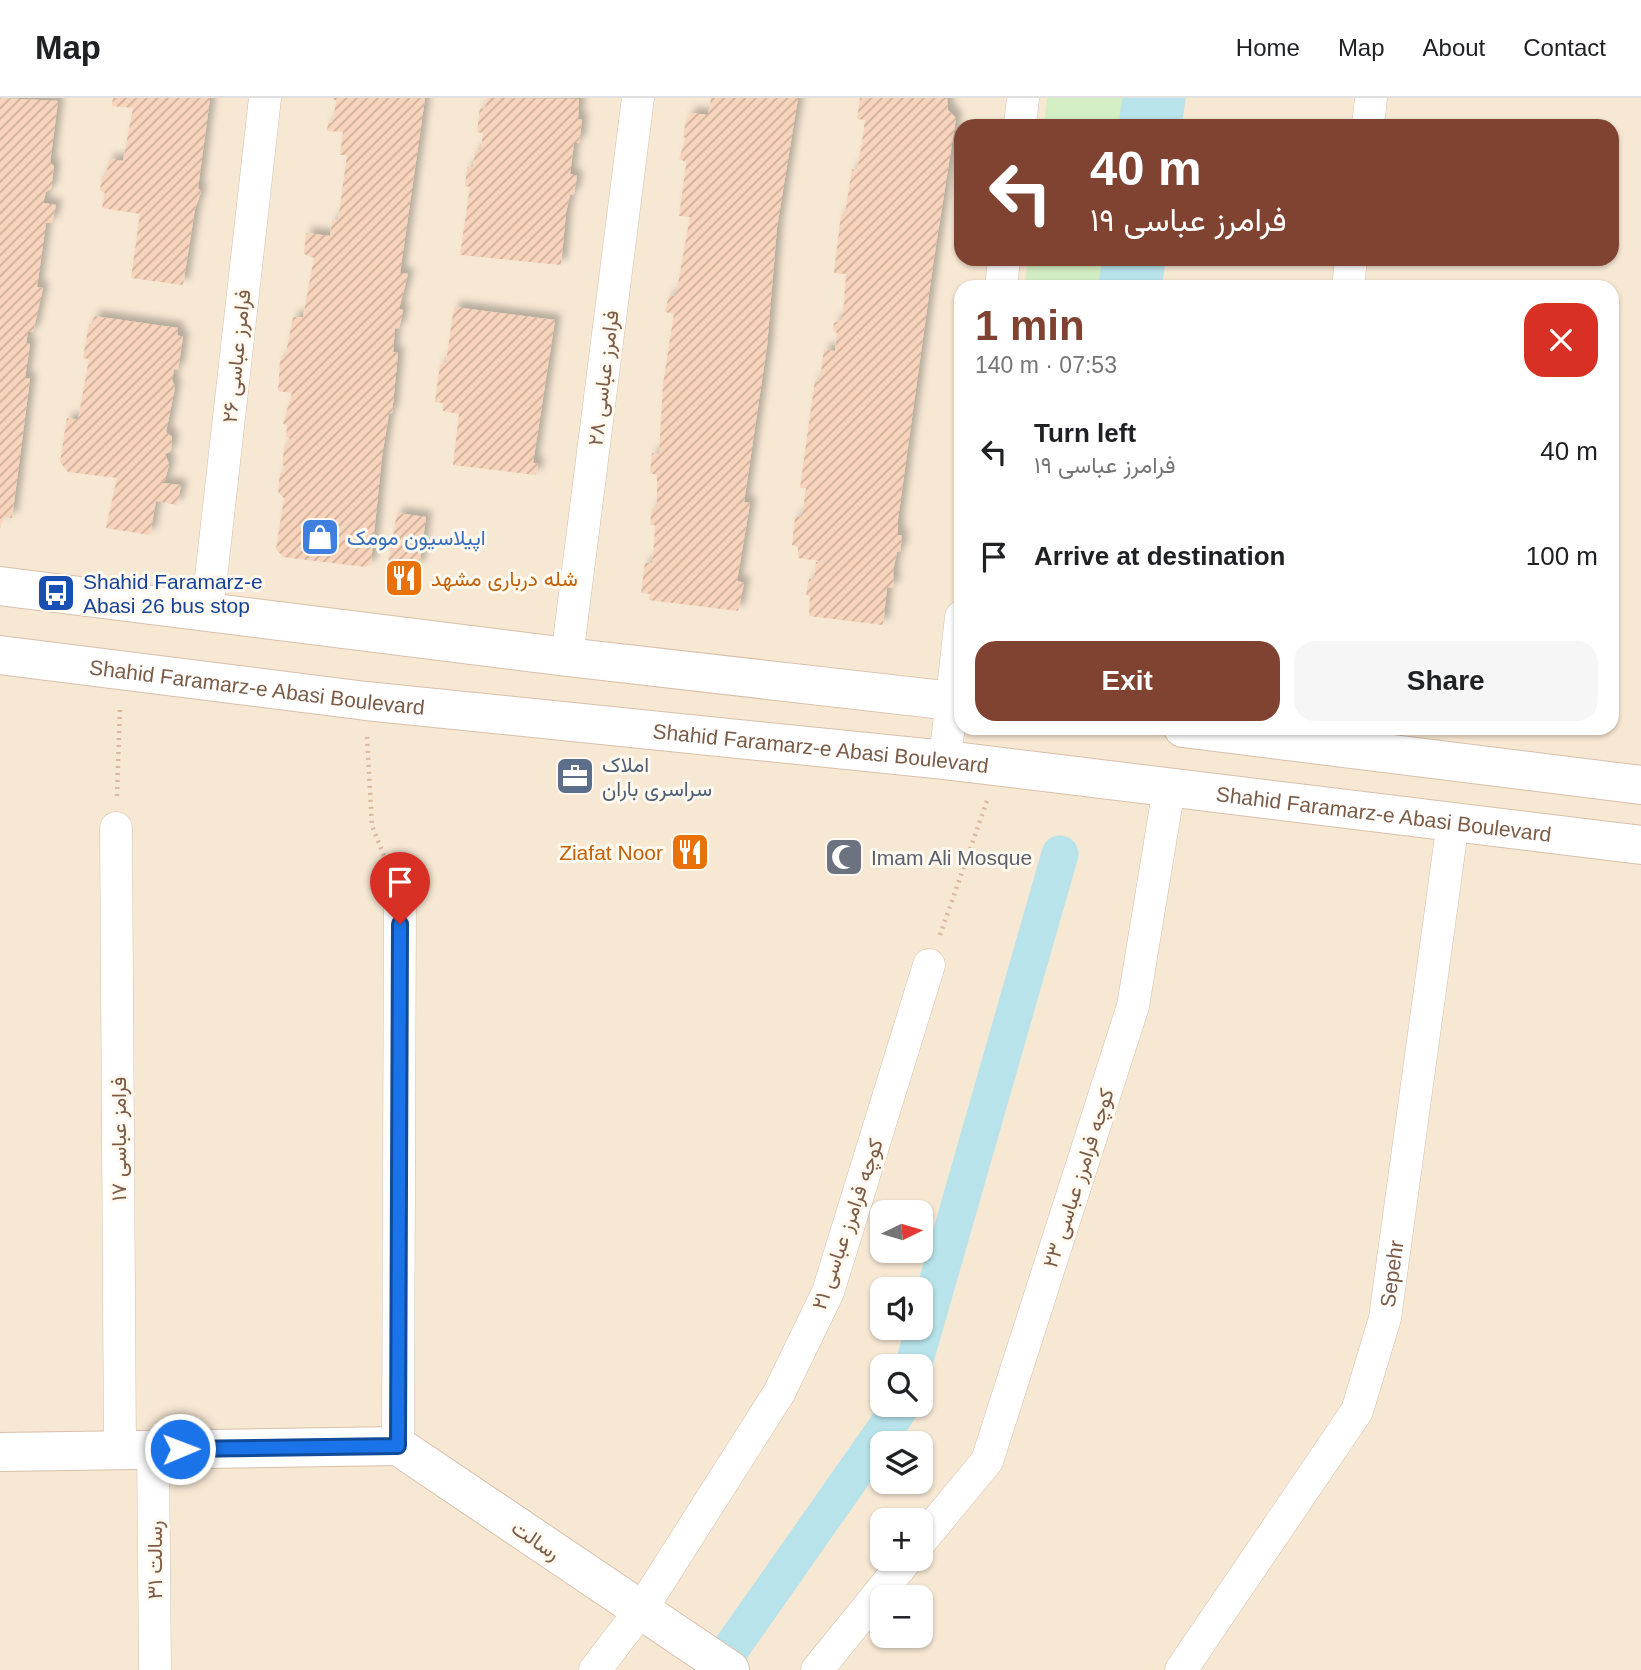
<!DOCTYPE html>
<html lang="en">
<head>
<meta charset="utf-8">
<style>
	:root { --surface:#fff; --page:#f6f6f6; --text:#202124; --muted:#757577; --line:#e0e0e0; --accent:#804331 }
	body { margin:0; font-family:Arial,Vazirmatn,sans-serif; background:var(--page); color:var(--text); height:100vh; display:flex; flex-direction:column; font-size:26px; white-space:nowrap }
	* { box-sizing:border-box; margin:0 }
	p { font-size:23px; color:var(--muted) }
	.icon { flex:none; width:38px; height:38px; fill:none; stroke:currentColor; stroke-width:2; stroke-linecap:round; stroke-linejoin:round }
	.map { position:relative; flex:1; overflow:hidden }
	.drawer { position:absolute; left:954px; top:182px; width:665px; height:455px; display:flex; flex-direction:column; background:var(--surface); border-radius:21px; box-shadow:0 2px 5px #0004 }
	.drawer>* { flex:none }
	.top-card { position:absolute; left:954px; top:21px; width:665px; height:147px; border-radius:21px; box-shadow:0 2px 5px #0004; background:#804331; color:#fff; overflow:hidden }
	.needle { width:46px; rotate:85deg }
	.controls { position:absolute; left:870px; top:1102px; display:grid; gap:14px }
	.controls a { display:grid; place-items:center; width:63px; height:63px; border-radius:14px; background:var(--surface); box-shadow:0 2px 5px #0004; font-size:35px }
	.pin { position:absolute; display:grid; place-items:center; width:60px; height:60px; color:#fff; margin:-72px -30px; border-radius:50% 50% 50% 0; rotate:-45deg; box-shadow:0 0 7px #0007 }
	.pin .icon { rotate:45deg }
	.me { position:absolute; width:77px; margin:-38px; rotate:89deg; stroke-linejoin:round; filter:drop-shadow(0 0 5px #0008) }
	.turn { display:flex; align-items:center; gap:24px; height:147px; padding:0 21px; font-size:32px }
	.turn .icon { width:91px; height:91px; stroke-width:2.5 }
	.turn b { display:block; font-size:49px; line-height:60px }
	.round { display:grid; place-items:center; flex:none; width:74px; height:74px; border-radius:21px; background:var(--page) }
	.overview { display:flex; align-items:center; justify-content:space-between; height:119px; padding:0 21px }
	h1 { font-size:42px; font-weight:700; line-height:52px; color:var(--accent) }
	.button { display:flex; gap:14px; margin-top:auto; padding:14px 21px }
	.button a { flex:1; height:80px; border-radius:21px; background:var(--accent); color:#fff; font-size:28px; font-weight:700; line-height:80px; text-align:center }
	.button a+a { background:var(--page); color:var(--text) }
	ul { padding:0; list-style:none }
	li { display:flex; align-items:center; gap:21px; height:105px; padding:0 21px }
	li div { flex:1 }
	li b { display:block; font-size:26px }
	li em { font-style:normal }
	header { display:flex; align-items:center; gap:42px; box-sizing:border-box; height:98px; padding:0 35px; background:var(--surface); border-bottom:2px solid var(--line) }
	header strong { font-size:33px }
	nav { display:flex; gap:38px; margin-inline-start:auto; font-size:24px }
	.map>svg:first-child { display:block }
	.residential { fill:#f7e8d4; fill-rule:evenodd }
	.green { fill:#d4eec3 }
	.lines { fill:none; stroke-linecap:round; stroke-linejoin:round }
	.canal { stroke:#b8e3eb; stroke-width:37 }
	.river { stroke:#b8e3eb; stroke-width:63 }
	.building { fill:url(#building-hatch); filter:url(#shadow) }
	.street-casing { stroke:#d5bfad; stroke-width:33 }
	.secondary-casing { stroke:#d8bfaa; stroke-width:40 }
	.path { stroke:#ddb79d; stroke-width:4.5; stroke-dasharray:2 5; stroke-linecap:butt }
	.street { stroke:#fff; stroke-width:32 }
	.secondary { stroke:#fff; stroke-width:38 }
	.route-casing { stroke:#114b97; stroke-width:18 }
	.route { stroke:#1a73e8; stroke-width:12 }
	.labels { text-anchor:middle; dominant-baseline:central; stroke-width:6; stroke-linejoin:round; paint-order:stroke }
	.street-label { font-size:21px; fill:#7c5b47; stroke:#fff9ef }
	.shop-label { font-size:21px; fill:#366cbe; stroke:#fff9ef; text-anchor:start }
	.food-label { font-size:21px; fill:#c56008; stroke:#fff9ef; text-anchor:start }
	.transit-label { font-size:21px; fill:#164399; stroke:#fff9ef; text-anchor:start }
	.service-label { font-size:21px; fill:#4e5e75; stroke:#fff9ef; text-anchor:start }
	.worship-label { font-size:21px; fill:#5b616d; stroke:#fff9ef; text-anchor:start }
</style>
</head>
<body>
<header>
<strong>Map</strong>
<nav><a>Home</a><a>Map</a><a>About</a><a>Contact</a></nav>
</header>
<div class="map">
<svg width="1641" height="1572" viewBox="0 0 1641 1572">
	<defs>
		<pattern id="building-hatch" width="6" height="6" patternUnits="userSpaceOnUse" patternTransform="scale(1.75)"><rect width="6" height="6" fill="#f7d4bb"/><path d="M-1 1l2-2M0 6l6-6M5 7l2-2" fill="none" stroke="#cdaf9a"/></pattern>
		<filter id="shadow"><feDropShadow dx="6" dy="-6" stdDeviation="3.5" flood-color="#0004"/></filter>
	</defs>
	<rect width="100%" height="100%" fill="#fef6e7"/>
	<path class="residential" d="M0 0H1641V1572H0ZM961 28H1612V161H961ZM961 189H1612V630H961ZM882 1115H920V1153H882ZM882 1192H920V1230H882ZM882 1269H920V1307H882ZM882 1346H920V1384H882ZM882 1423H920V1461H882ZM882 1500H920V1538H882Z"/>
	<g class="green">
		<path d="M1047 0H1122L1119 28H1044Z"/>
		<path d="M1028 161H1103L1099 189H1024Z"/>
	</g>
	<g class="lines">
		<g class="canal">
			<path d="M913 1269 1060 756"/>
			<path d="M716 1572 902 1307"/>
		</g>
		<g class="river">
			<path d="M1150 28 1154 0"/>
			<path d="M1130 189 1134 161"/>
		</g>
	</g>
	<g class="building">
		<path d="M0 0 58 3 50 65 54 68 51 91 46 94 43 105 56 107 52 125H46L37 189 43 190 33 234H28L26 245 30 246 25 280 30 281 12 420 4 419 0 430Z"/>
		<path d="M113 0H210L198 90 201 94 195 111 183 187 131 180 140 116 102 110 105 95 100 92 102 78 106 77 109 61 123 63 133 10 112 8Z"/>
		<path d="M332 0H425L400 175 408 176 399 211 403 212 399 231 395 230 393 254 398 255 392 315 389 316 382 358 371 465 366 469 283 459 276 451 284 400 278 394 280 376 286 370 282 366 285 346 289 345 290 340 286 339 287 327 283 326 292 295 278 293 280 262 285 260 293 219H303L314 160 304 156 306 135 330 138 332 122 338 123 347 57H340L343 34 327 33 328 25 333 24 336 3Z"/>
		<path d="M487 0 579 1 578 21 582 22 579 45H574L570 76 577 78 574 96 570 97 566 114 561 167 460 157 470 89 465 88 467 69H473L475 53 481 52 483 35 477 34 480 10 485 11Z"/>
		<path d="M711 0H798L777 129 767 248 744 404 750 405 737 483 744 485 738 513 649 502 650 496 641 495 645 465H652L654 446 655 427H650L652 410H657V377L650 375 652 355 659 356 663 286 674 216 665 214 669 198H676L690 119 679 118 686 67V64L679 61 686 40 683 39 686 23 691 15 708 17Z"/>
		<path d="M860 0H947L948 12 956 20 934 160 898 421V437H902L900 454H897L893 473 894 490 887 489 883 527 809 518 810 498 806 497 809 481H814L816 464 835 465 798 460V449L792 447 795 419H802L806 390H800L815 282 820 283 824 251 835 253 837 235 833 232 834 225 841 222 844 206 846 176 834 175 841 116H845L852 71 857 72 862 45 865 22 857 21Z"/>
		<path d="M454 209 555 222 533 365H538L536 377 453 367 459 316 443 313V305L435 304 440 266 446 264Z"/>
		<path d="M94 218 178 230 177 237 183 239 178 272 174 271 172 282 175 289 166 334 172 339 171 353 165 356 169 366 165 382 161 385 181 387 177 407 156 403 150 437 106 430 117 380 68 374 60 364 67 320 78 322 89 261 83 260 89 226H93Z"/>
		<path d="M397 415 426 419 419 469 388 465Z"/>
	</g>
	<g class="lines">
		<defs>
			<g id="street">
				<path d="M1020 28 1023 0"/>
				<path d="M1368 28 1371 0"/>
				<path d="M1001 189 1004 161"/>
				<path d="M1348 189 1351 161"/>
				<path d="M207 515 265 0"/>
				<path d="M567 559 638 0"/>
				<path d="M945 662 961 519"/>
				<path d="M116 730 120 1352"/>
				<path d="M398 1348 400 799"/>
				<path d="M153 1352 155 1572"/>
				<path d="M920 1444 987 1363 1133 908 1169 690"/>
				<path d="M595 1572 641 1512 779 1295 828 1194 929 867"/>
				<path d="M817 1572 907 1461"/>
				<path id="s1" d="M1181 1572 1357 1313 1385 1220 1453 724"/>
			</g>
			<g id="secondary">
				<path d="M0 488 567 559 961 604"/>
				<path id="s2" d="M0 557 366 603 945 662 1641 747"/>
				<path d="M1183 630 1641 687"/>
				<path d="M0 1354 398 1348 730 1572"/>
			</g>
		</defs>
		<use href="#street" class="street-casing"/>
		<use href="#secondary" class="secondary-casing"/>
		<g class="path">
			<path d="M367 639 372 728 389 770"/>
			<path d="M117 698 120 609"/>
			<path d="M940 837 987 703"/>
		</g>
		<use href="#street" class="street"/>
		<use href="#secondary" class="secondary"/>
	</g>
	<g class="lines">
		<defs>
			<path id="route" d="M180 1351 398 1348 400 826"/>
		</defs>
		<use href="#route" class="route-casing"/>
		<use href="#route" class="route"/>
	</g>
	<defs>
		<symbol id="shop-square" viewBox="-11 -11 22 22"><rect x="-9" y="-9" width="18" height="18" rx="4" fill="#3f7fe0" stroke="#fff9ef"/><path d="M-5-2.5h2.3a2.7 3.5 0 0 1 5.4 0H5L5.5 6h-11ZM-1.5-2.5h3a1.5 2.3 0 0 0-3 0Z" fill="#fff"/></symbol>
		<symbol id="restaurant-square" viewBox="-11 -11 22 22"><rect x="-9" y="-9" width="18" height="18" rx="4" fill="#e8710a" stroke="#fff9ef"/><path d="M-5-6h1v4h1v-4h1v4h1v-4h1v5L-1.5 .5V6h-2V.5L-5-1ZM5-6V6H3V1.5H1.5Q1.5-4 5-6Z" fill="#fff"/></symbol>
		<symbol id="bus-square" viewBox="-11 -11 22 22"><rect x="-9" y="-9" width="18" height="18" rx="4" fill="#1a4fb4" stroke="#fff9ef"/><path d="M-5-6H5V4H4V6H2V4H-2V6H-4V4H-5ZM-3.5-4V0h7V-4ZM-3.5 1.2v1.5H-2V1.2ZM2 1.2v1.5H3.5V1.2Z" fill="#fff"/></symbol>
		<symbol id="office-square" viewBox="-11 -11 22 22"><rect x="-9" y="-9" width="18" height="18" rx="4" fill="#5c6f8a" stroke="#fff9ef"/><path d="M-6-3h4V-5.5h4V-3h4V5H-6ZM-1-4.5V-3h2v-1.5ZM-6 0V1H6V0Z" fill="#fff"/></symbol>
		<symbol id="mosque-square" viewBox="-11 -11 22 22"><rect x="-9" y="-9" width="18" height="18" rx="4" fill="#6b7280" stroke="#fff9ef"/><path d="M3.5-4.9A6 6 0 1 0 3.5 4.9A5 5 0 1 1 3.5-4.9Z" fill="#fff"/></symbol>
	</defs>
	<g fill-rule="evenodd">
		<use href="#shop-square" x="298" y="417" width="44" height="44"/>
		<use href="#restaurant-square" x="382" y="458" width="44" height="44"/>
		<use href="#bus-square" x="34" y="473" width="44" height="44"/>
		<use href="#office-square" x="553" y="656" width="44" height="44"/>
		<use href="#restaurant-square" x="668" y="732" width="44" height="44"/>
		<use href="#mosque-square" x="822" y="737" width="44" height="44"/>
	</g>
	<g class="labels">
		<g class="street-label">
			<text transform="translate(236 258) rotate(-84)">فرامرز عباسی ۲۶</text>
			<text transform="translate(603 280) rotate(-83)">فرامرز عباسی ۲۸</text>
			<text stroke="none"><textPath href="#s2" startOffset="259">Shahid Faramarz-e Abasi Boulevard</textPath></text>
			<text stroke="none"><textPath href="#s2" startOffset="826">Shahid Faramarz-e Abasi Boulevard</textPath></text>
			<text stroke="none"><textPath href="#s2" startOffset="1393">Shahid Faramarz-e Abasi Boulevard</textPath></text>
			<text transform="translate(118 1041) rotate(-90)">فرامز عباسی ۱۷</text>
			<text transform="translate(1078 1080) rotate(-72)">کوچه فرامرز عباسی ۲۳</text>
			<text transform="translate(847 1126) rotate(-71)">کوچه فرامرز عباسی ۲۱</text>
			<text stroke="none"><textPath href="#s1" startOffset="455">Sepehr</textPath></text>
			<text transform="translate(536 1442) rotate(34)">رسالت</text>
			<text transform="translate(154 1462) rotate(-90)">رسالت ۳۱</text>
		</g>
		<g class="shop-label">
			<text x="347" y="439">اپیلاسیون مومک</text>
		</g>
		<g class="food-label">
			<text x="431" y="480">شله درباری مشهد</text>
			<text x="663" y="754" text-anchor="end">Ziafat Noor</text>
		</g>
		<g class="transit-label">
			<text x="83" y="483">Shahid Faramarz-e<tspan x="83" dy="24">Abasi 26 bus stop</tspan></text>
		</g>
		<g class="service-label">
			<text x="602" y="666">املاک<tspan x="602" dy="24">سراسری باران</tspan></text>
		</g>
		<g class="worship-label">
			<text x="871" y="759">Imam Ali Mosque</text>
		</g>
	</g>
</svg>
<div class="controls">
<a><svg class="needle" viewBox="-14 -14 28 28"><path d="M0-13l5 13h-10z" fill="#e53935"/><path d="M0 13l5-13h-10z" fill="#757577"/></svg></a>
<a><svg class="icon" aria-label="sound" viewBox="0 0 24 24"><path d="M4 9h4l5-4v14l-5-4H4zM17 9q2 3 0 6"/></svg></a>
<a><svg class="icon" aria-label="search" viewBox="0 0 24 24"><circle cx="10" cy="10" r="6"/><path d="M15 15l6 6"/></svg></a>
<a><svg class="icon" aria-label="layers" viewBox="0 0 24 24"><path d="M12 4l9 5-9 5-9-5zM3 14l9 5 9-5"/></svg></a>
<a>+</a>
<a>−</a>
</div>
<div class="pin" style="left:400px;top:826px;background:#d93025"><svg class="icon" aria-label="arrive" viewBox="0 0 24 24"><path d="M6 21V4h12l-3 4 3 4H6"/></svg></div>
<svg class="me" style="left:180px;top:1351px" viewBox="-20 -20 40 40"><circle r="17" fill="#1a73e8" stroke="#fff" stroke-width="3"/><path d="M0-11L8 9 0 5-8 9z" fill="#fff"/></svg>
<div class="top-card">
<div class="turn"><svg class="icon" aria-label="left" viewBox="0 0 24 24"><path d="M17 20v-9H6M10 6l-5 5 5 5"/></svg><div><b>40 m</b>فرامرز عباسی ۱۹</div></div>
</div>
<section class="drawer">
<div class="overview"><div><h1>1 min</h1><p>140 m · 07:53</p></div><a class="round" style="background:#d93025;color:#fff"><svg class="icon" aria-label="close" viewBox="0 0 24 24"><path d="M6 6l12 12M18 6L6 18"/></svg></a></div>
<ul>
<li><svg class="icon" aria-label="left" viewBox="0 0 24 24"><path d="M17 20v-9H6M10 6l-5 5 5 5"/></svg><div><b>Turn left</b><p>فرامرز عباسی ۱۹</p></div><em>40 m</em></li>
<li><svg class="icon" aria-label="arrive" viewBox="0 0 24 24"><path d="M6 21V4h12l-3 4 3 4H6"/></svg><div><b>Arrive at destination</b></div><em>100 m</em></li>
</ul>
<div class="button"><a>Exit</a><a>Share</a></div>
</section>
</div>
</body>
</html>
